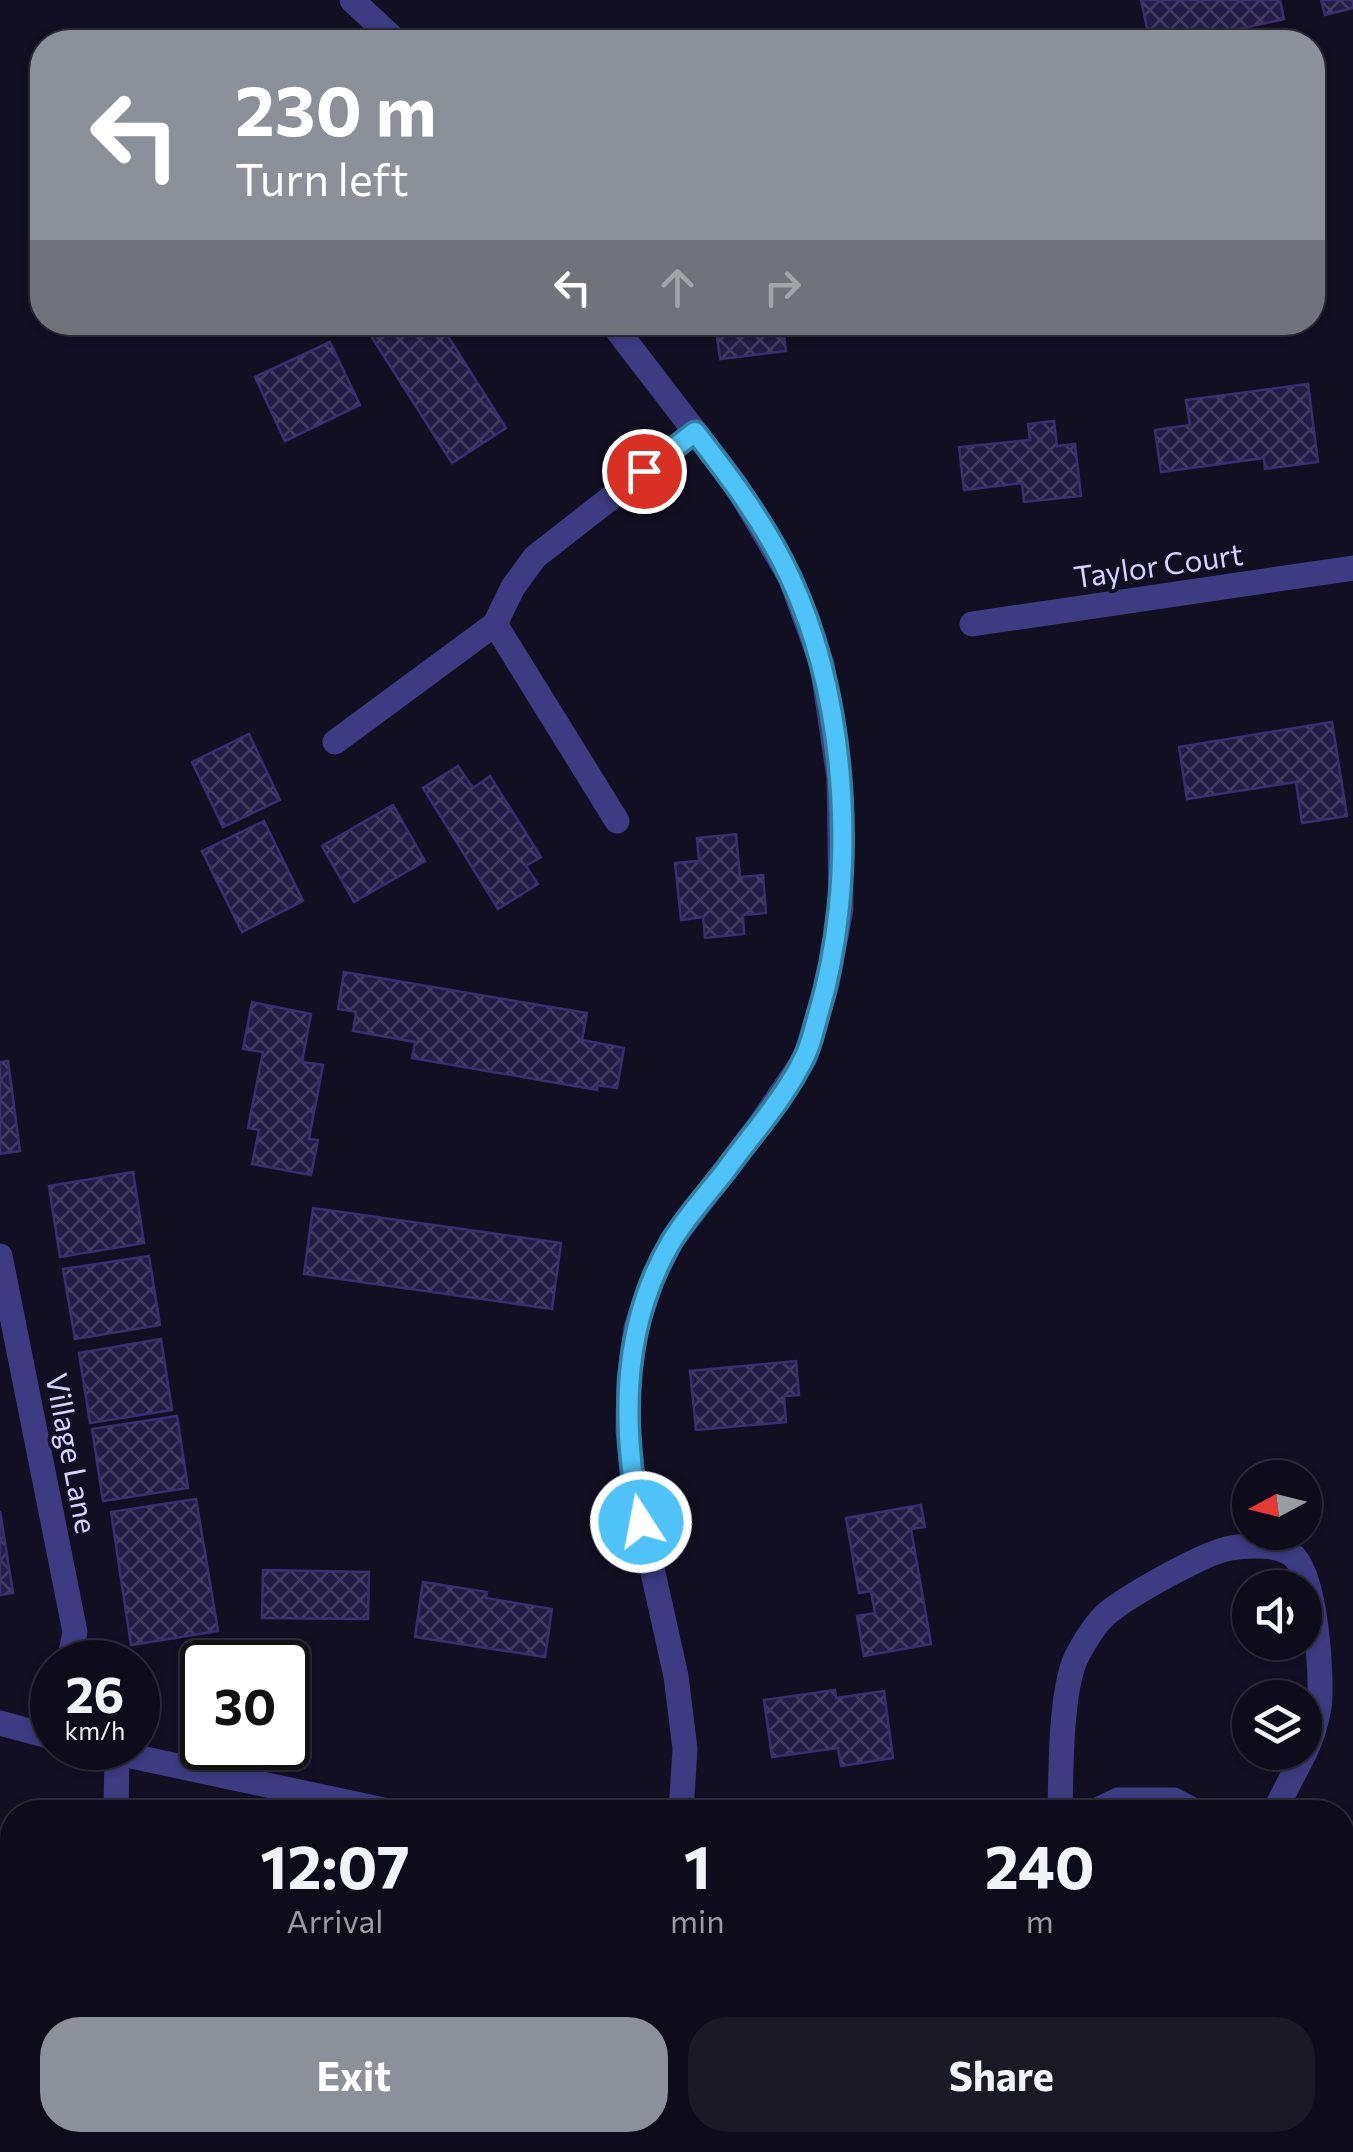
<!DOCTYPE html>
<html lang="en">
<head>
<meta charset="utf-8">
<style>
	:root { --surface:#0e0b1a; --page:#1c1927; --text:#f1f3f6; --muted:#9b9ba2; --line:#2e2b39; --accent:#8c9099 }
	body { margin:0; font-family:Commissioner,sans-serif; background:var(--page); color:var(--text); height:100vh; display:flex; flex-direction:column; font-size:38px; white-space:nowrap }
	* { box-sizing:border-box; margin:0 }
	p { font-size:32px; color:var(--muted) }
	.icon { flex:none; width:55px; height:55px; fill:none; stroke:currentColor; stroke-width:2; stroke-linecap:round; stroke-linejoin:round }
	.map { position:relative; flex:1; overflow:hidden }
	.drawer { position:absolute; left:0px; top:1800px; width:1355px; height:352px; display:flex; flex-direction:column; background:var(--surface); border-radius:40px 40px 0 0; box-shadow:0 2px 8px #0004,0 0 0 2px var(--line) }
	.drawer>* { flex:none }
	.hud { position:absolute; left:30px; top:30px; width:1295px; height:305px; border-radius:40px; box-shadow:0 2px 8px #0004,0 0 0 2px var(--line); background:#8c9099; color:#fff; overflow:hidden }
	.needle { width:65px; rotate:263deg }
	.tools { position:absolute; left:1232px; top:1460px; display:grid; gap:20px }
	.tools a { display:grid; place-items:center; width:90px; height:90px; border-radius:50%; background:var(--surface); box-shadow:0 2px 8px #0004,0 0 0 2px var(--line); font-size:50px }
	.speed { position:absolute; left:30px; top:1640px; display:flex; gap:20px; font-size:50px; font-weight:700; text-align:center }
	.speed>* { display:grid; place-content:center; width:130px; height:130px; border-radius:50%; background:var(--surface); box-shadow:0 2px 8px #0004,0 0 0 2px var(--line); line-height:1 }
	.speed small { font-size:25px; font-weight:400 }
	.speed .limit { border:5px solid #111; border-radius:15px; background:#fff; color:#111 }
	.pin { position:absolute; display:grid; place-items:center; width:85px; height:85px; color:#fff; margin:-42px; border:5px solid #fff; border-radius:50%; box-shadow:0 2px 10px #0007 }
	.me { position:absolute; width:110px; margin:-55px; rotate:349deg; stroke-linejoin:round; filter:drop-shadow(0 0 8px #0008) }
	.turn { display:flex; align-items:center; gap:35px; height:210px; padding:0 40px; font-size:45px }
	.turn .icon { width:130px; height:130px; stroke-width:2.5 }
	.turn b { display:block; font-size:70px; line-height:85px }
	.lanes { display:flex; align-items:center; height:95px; padding:0 40px; background:#0003; justify-content:center; gap:50px; direction:ltr }
	.lanes .off { opacity:.35 }
	.eta { display:flex; justify-content:space-evenly; align-items:center; height:170px; text-align:center }
	.eta b { font-size:60px; font-weight:700; line-height:70px }
	.primary-button { display:flex; gap:20px; margin-top:auto; padding:20px 40px }
	.primary-button a { flex:1; height:115px; border-radius:40px; background:var(--accent); color:#fff; font-size:40px; font-weight:700; line-height:115px; text-align:center }
	.primary-button a+a { background:var(--page); color:var(--text) }
	.map>svg:first-child { display:block }
	.building { fill:url(#building-cross-hatch); stroke:#3a2e6f; stroke-width:2.5 }
	.lines { fill:none; stroke-linecap:round; stroke-linejoin:round }
	.minor { stroke:#3d3b81; stroke-width:25 }
	.route-casing { stroke:#337fa1; stroke-width:25 }
	.route { stroke:#4fc3f7; stroke-width:18 }
	.labels { text-anchor:middle; dominant-baseline:central; stroke-width:8; stroke-linejoin:round; paint-order:stroke }
	.street-label { font-size:30px; fill:#d7d3fe; stroke:#120f23 }
</style>
</head>
<body>
<div class="map">
<svg width="1353" height="2152" viewBox="0 0 1353 2152">
	<defs>
		<pattern id="building-cross-hatch" width="8" height="8" patternUnits="userSpaceOnUse" patternTransform="scale(2.5)"><rect width="8" height="8" fill="#231c44"/><path d="M0 0l8 8M0 8l8-8" fill="none" stroke="#423c60"/></pattern>
	</defs>
	<rect width="100%" height="100%" fill="#120f23"/>
	<g class="building">
		<path d="M1141 0H1280L1284 19 1181 42H1150Z"/>
		<path d="M1321 0H1353V8L1325 15Z"/>
		<path d="M1062 34 1063 42H1009Z"/>
		<path d="M362 322H439L506 428 452 463Z"/>
		<path d="M715 322H782L786 351 720 359Z"/>
		<path d="M330 342 360 405 285 441 255 377Z"/>
		<path d="M1308 384 1318 462 1265 469 1264 458 1161 472 1155 430 1190 425 1186 400Z"/>
		<path d="M1054 421 1057 446 1075 444 1081 496 1024 502 1022 483 964 490 959 447 1030 440 1028 424Z"/>
		<path d="M1332 722 1347 816 1302 823 1296 782 1187 799 1179 747Z"/>
		<path d="M249 734 280 800 223 827 192 762Z"/>
		<path d="M458 766 473 788 490 776 541 857 526 866 538 884 498 909 423 788Z"/>
		<path d="M393 805 425 861 354 902 322 846Z"/>
		<path d="M264 821 303 901 242 932 202 851Z"/>
		<path d="M736 834 740 877 763 875 766 913 743 915 744 934 705 938 703 917 681 920 675 863 699 861 697 838Z"/>
		<path d="M344 972 587 1013 582 1040 624 1048 617 1088 597 1085V1090L412 1058 415 1042 353 1031 356 1012 338 1009Z"/>
		<path d="M252 1002 311 1014 302 1062 323 1065 309 1139 318 1140 311 1175 252 1164 259 1130 248 1128 263 1052 243 1049Z"/>
		<path d="M8 1061 20 1151 0 1154V1062Z"/>
		<path d="M133 1172 144 1243 60 1257 49 1186Z"/>
		<path d="M313 1208 561 1243 552 1309 304 1274Z"/>
		<path d="M149 1256 160 1325 75 1339 63 1269Z"/>
		<path d="M161 1339 172 1410 90 1423 79 1353Z"/>
		<path d="M796 1361 799 1395 784 1396 786 1422 696 1430 690 1371Z"/>
		<path d="M177 1416 188 1488 103 1501 92 1429Z"/>
		<path d="M196 1499 218 1631 131 1645 111 1512Z"/>
		<path d="M921 1505 925 1527 911 1529 931 1644 864 1656 857 1616 875 1613 871 1591 859 1593 846 1518Z"/>
		<path d="M0 1511 13 1593 0 1595Z"/>
		<path d="M263 1570 369 1572 368 1619 262 1618Z"/>
		<path d="M423 1582 487 1592 486 1598 552 1609 545 1657 415 1637Z"/>
		<path d="M835 1690 836 1698 884 1691 893 1758 841 1766 838 1748 772 1757 764 1700Z"/>
		<path d="M253 2140H320L318 2152H251Z"/>
	</g>
	<g class="lines">
		<g class="minor">
			<path d="M352 0 397 42"/>
			<path d="M611 322 736 485 790 577 822 664 839 778 841 909 827 984 805 1058 761 1123 672 1240 653 1278 636 1328 629 1379 628 1431 633 1483 676 1676 685 1749 681 1812"/>
			<path d="M972 624 1353 568"/>
			<path d="M335 742 495 624"/>
			<path d="M617 821 495 624 513 587 535 557 695 432"/>
			<path d="M0 1256 75 1632 69 1662"/>
			<path d="M0 1723 52 1737"/>
			<path d="M94 1748 393 1812"/>
			<path d="M116 1812 117 1752"/>
			<path d="M1060 1812C1061 1774 1060 1686 1078 1654 1085 1641 1098 1620 1110 1611 1132 1594 1205 1552 1231 1548 1247 1545 1277 1544 1291 1554 1316 1570 1323 1680 1319 1708 1316 1724 1312 1738 1305 1752"/>
			<path d="M1093 1812 1118 1800H1174L1197 1812"/>
			<path d="M1274 1812 1305 1752"/>
			<path d="M1342 2128 1353 2132"/>
			<path d="M147 2140 148 2152"/>
			<path d="M371 2140 375 2152"/>
			<path d="M655 2140 657 2152"/>
			<path d="M695 2152 708 2140"/>
			<path d="M875 2152 889 2140"/>
		</g>
	</g>
	<g class="lines">
		<defs>
			<path id="route" d="M641 1522C621 1428 621 1327 671 1242 686 1217 708 1193 726 1170 752 1134 785 1098 804 1058 811 1045 814 1029 818 1015 858 882 849 704 790 577 766 525 730 477 695 432L644 471"/>
		</defs>
		<use href="#route" class="route-casing"/>
		<use href="#route" class="route"/>
	</g>
	<g class="labels">
		<g class="street-label">
			<text transform="translate(1158 564) rotate(-8)">Taylor Court</text>
			<text transform="translate(73 1453) rotate(79)">Village Lane</text>
		</g>
	</g>
</svg>
<div class="tools">
<a><svg class="needle" viewBox="-14 -14 28 28"><path d="M0-13l5 13h-10z" fill="#e53935"/><path d="M0 13l5-13h-10z" fill="#9b9ba2"/></svg></a>
<a><svg class="icon" aria-label="sound" viewBox="0 0 24 24"><path d="M4 9h4l5-4v14l-5-4H4zM17 9q2 3 0 6"/></svg></a>
<a><svg class="icon" aria-label="layers" viewBox="0 0 24 24"><path d="M12 4l9 5-9 5-9-5zM3 14l9 5 9-5"/></svg></a>
</div>
<div class="speed"><div>26<small>km/h</small></div><div class="limit">30</div></div>
<div class="pin" style="left:644px;top:471px;background:#d93025"><svg class="icon" aria-label="arrive" viewBox="0 0 24 24"><path d="M6 21V4h12l-3 4 3 4H6"/></svg></div>
<svg class="me" style="left:641px;top:1522px" viewBox="-20 -20 40 40"><circle r="17" fill="#4fc3f7" stroke="#fff" stroke-width="3"/><path d="M0-11L8 9 0 5-8 9z" fill="#fff"/></svg>
<div class="hud">
<div class="turn"><svg class="icon" aria-label="left" viewBox="0 0 24 24"><path d="M17 20v-9H6M10 6l-5 5 5 5"/></svg><div><b>230 m</b>Turn left</div></div>
<div class="lanes"><svg class="icon" aria-label="left" viewBox="0 0 24 24"><path d="M17 20v-9H6M10 6l-5 5 5 5"/></svg><svg class="icon off" aria-label="ahead" viewBox="0 0 24 24"><path d="M12 20V5M6 11l6-6 6 6"/></svg><svg class="icon off" aria-label="right" viewBox="0 0 24 24"><path d="M7 20v-9h11M14 6l5 5-5 5"/></svg></div>
</div>
<section class="drawer">
<div class="eta">
<div><b>12:07</b><p>Arrival</p></div>
<div><b>1</b><p>min</p></div>
<div><b>240</b><p>m</p></div>
</div>
<div class="primary-button"><a>Exit</a><a>Share</a></div>
</section>
</div>
</body>
</html>
